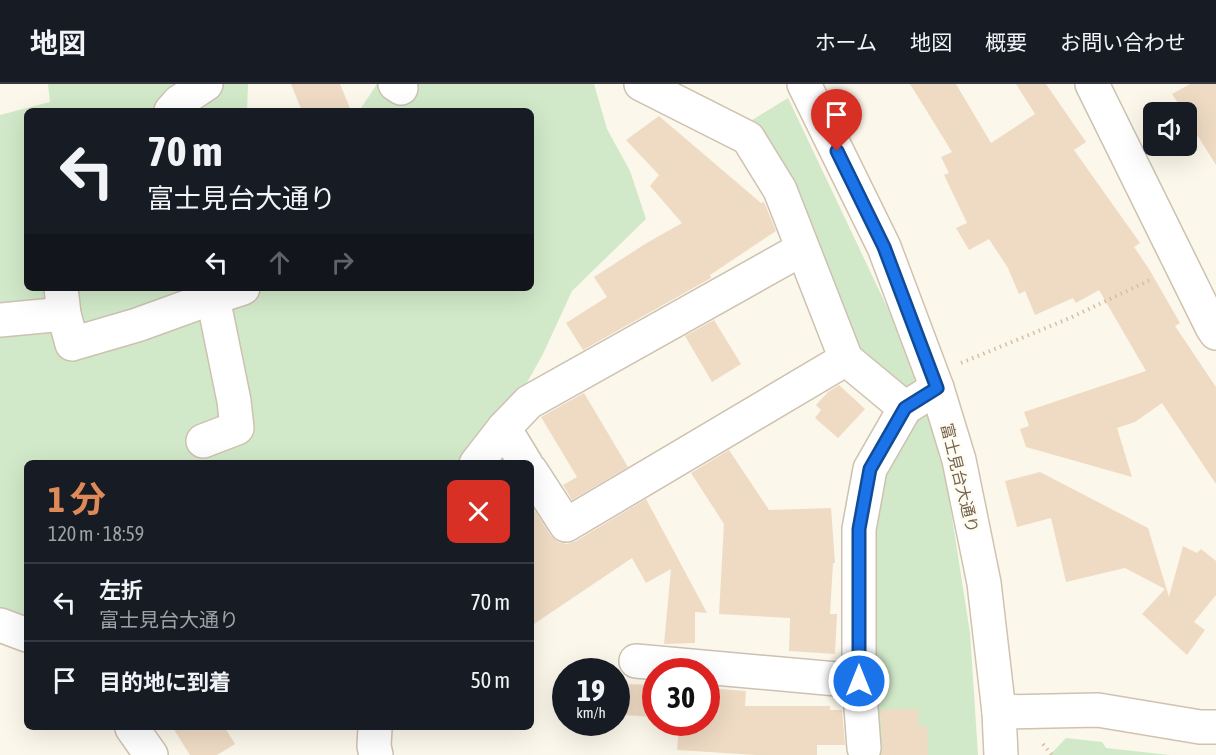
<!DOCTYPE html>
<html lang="ja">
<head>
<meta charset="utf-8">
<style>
	:root { --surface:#171b24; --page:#20242c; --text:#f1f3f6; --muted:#9ea1a6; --line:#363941; --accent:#dd8958 }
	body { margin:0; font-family:"Asap Condensed","Noto Sans JP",sans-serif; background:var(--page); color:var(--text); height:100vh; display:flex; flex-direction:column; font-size:22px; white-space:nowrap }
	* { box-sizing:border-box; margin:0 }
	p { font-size:20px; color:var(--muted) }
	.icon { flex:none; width:33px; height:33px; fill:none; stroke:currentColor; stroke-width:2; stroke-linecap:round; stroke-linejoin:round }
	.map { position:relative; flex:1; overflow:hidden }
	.side { position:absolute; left:24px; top:376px; width:510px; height:270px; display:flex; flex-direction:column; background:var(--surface); border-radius:9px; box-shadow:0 6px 24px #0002 }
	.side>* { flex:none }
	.hud { position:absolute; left:24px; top:24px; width:510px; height:183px; border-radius:9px; box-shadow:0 6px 24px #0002; background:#171b24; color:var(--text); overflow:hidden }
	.controls { position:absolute; left:1143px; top:18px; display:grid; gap:12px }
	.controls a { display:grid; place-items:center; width:54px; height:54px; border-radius:9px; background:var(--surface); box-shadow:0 6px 24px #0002; font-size:30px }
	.speed { position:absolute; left:552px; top:574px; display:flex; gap:12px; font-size:30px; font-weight:700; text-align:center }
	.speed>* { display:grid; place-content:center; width:78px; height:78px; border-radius:50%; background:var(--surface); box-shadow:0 6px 24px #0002; line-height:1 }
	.speed small { font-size:15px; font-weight:400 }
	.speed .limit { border:9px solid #d22; background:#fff; color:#111 }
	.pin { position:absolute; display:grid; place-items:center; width:51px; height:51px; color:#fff; margin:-62px -26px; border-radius:50% 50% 50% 0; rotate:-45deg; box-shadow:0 0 6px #0007 }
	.pin .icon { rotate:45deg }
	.me { position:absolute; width:66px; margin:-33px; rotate:0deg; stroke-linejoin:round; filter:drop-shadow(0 0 4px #0008) }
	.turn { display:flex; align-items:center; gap:21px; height:126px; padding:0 24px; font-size:27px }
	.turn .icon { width:78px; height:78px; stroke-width:2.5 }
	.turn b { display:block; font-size:42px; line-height:51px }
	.lanes { display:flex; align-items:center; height:57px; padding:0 24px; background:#0003; justify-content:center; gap:30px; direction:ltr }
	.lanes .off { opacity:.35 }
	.round { display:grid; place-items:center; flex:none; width:63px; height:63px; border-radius:9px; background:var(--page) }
	.overview { display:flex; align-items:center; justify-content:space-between; height:102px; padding:0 24px }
	h1 { font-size:36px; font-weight:700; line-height:45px; color:var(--accent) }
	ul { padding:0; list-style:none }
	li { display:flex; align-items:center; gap:18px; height:78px; padding:0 24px; border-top:2px solid var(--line) }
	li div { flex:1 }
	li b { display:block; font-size:22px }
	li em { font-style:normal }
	header { display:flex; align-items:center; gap:36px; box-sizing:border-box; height:84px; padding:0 30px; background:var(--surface); border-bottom:2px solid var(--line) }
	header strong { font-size:28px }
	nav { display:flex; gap:33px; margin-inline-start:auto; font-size:21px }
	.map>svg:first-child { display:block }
	.green { fill:#d1e9c9 }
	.building { fill:#efdbc4 }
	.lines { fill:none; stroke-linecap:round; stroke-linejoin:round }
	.street-casing { stroke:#cdc1b1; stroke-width:36 }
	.secondary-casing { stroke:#d0c2ae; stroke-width:36 }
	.path { stroke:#d5bfa6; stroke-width:4; stroke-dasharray:1.5 4.5; stroke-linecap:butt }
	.street { stroke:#fff; stroke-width:33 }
	.secondary { stroke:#fff; stroke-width:33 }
	.route-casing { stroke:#114b97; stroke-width:15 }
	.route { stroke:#1a73e8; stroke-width:10 }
	.labels { text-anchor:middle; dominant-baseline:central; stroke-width:5; stroke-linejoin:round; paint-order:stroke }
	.street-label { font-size:16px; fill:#75624f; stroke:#fefbf1 }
</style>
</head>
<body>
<header>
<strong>地図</strong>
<nav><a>ホーム</a><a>地図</a><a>概要</a><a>お問い合わせ</a></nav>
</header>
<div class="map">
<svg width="1216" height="671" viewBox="0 0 1216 671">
	<rect width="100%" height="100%" fill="#fbf7ea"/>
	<g class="green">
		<path d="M48 0H248L247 27H121L120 25V27H27V204H531V27H359L377 0H594L607 45 630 87 646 135 572 207 543 270 515 320 469 379 27 380V541L0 532V31L50 18Z"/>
		<path d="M788 14 915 282 945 388 970 549 978 671H864L880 393 905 324 841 264 734 47Z"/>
		<path d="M1066 654 1102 658 1106 664 1170 671H1050Z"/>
	</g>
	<g class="building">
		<path d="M291 0H340L351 27H302Z"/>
		<path d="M910 0H956L991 59 1035 30 1016 0H1046L1086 58 1074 66 1140 159 1134 163 1149 185 1180 239 1175 242 1216 303V400L1162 319 1135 338 1117 344 1132 393 1026 363 1020 345 1029 342 1024 328 1146 287 1099 206 1076 219 1073 214 1035 231 1025 207 1019 210 1008 184 989 155 969 166 956 144 967 139 944 91 949 89 941 73 952 68Z"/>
		<path d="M1190 0H1216V81L1186 33V28H1184L1172 10Z"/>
		<path d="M659 32 761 119 764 118 776 147 710 191 711 194 583 266 566 239 607 213 594 193 645 160 682 139 650 102 659 91 626 56Z"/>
		<path d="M714 236 741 280 712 298 685 252Z"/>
		<path d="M839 301 865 325 838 354 815 334 821 326 816 321 828 308Z"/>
		<path d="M584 309 628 383 572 416 563 401 577 393 541 333Z"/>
		<path d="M729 366 769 426 831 424 835 479H833L830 530H837L835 570 789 567 790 534 719 530 724 440 691 389Z"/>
		<path d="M1040 388 1148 444 1169 513 1183 462 1197 469 1201 465 1216 477V511L1194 538 1205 546 1187 571 1142 530 1165 505 1125 484 1066 498 1051 434 1017 443 1005 397Z"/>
		<path d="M646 415 707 529 695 528V559L664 560 671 485 646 499 632 474 531 542V421L551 452 558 458 567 460 576 457Z"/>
		<path d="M624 600 656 601V633L622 631Z"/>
		<path d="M706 604 746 607 745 622H830V626H842L845 661H817V671H756L677 666 679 640 706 641Z"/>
		<path d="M918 625 919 643 927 642 928 671H881L883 663 880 626Z"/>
		<path d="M173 644H225L235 660 217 671H190Z"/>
	</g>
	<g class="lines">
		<defs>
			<g id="street">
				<path d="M395 0 401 4"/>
				<path d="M1092 0 1212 243 1216 249"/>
				<path d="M171 27 179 18 206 0"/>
				<path d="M61 204 64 230 72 260 137 241 209 215 243 204"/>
				<path d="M0 236 64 230"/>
				<path d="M846 275 905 324"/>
				<path d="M203 357 237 344 234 317 211 204"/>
				<path d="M476 380 504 344"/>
				<path d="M526 380 504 344 529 318 802 165"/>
				<path d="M531 387 566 441 846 275 780 106 748 54 641 0"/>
				<path d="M0 541 27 551"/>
				<path d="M636 577 859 597"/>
				<path d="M132 644 151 671"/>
				<path d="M375 644 374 662 376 671"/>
				<path d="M864 664 859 597V445L870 385 905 324 937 304"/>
			</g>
			<g id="secondary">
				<path d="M804 0 884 163 937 304 959 376 984 499 999 628 1001 671"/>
				<path d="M999 628 1098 626 1200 643H1216"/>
			</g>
		</defs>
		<use href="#street" class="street-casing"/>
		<use href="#secondary" class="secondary-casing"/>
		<g class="path">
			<path d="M961 279 1070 234 1152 195"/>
			<path d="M1043 660 1052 671"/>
		</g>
		<use href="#street" class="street"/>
		<use href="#secondary" class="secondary"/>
	</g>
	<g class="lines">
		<defs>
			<path id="route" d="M837 67 884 163 937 304 905 324 870 385 859 445V597"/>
		</defs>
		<use href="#route" class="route-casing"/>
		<use href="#route" class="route"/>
	</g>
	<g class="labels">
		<g class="street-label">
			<text transform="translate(960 394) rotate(76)">富士見台大通り</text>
		</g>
	</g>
</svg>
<div class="controls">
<a><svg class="icon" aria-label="sound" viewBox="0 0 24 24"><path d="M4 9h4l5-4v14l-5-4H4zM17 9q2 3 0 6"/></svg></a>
</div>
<div class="speed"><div>19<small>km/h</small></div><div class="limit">30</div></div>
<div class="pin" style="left:837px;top:67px;background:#d93025"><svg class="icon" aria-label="arrive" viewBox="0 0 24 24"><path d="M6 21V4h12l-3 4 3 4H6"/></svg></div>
<svg class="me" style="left:859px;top:597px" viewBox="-20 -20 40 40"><circle r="17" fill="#1a73e8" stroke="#fff" stroke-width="3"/><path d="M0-11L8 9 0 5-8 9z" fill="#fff"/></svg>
<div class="hud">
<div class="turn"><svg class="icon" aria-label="left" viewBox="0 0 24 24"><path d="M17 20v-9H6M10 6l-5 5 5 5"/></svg><div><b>70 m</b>富士見台大通り</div></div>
<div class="lanes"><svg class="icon" aria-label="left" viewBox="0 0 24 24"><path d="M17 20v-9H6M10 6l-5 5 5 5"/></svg><svg class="icon off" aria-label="ahead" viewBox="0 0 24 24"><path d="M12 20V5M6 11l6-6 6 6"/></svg><svg class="icon off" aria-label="right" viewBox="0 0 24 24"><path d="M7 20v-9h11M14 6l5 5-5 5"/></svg></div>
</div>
<section class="side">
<div class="overview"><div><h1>1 分</h1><p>120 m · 18:59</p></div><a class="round" style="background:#d93025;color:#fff"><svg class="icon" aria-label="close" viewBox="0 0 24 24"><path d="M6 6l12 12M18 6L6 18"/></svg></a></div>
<ul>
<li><svg class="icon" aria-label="left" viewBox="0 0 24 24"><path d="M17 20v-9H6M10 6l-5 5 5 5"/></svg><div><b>左折</b><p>富士見台大通り</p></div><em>70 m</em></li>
<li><svg class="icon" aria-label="arrive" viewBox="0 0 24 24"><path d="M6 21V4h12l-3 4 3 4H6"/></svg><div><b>目的地に到着</b></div><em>50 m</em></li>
</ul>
</section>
</div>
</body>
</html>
